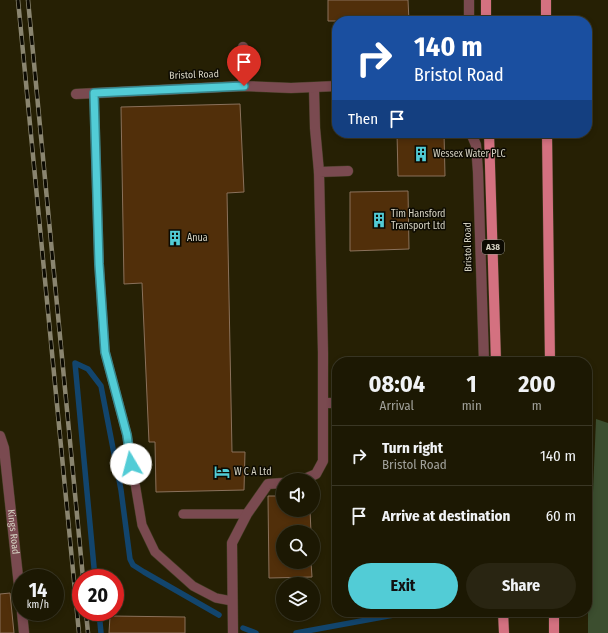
<!DOCTYPE html>
<html lang="en">
<head>
<meta charset="utf-8">
<style>
	:root { --surface:#1c1803; --page:#292512; --text:#f1f3f6; --muted:#a0a09a; --line:#3a3725; --accent:#52ccd6 }
	body { margin:0; font-family:"Fira Sans Condensed",sans-serif; background:var(--page); color:var(--text); height:100vh; display:flex; flex-direction:column; font-size:15px; white-space:nowrap }
	* { box-sizing:border-box; margin:0 }
	p { font-size:13px; color:var(--muted) }
	.icon { flex:none; width:22px; height:22px; fill:none; stroke:currentColor; stroke-width:2; stroke-linecap:round; stroke-linejoin:round }
	.map { position:relative; flex:1; overflow:hidden }
	.panel { position:absolute; left:332px; top:357px; width:260px; height:260px; display:flex; flex-direction:column; background:var(--surface); border-radius:16px; box-shadow:0 2px 6px #0003,0 0 0 1px var(--line) }
	.panel>* { flex:none }
	.banner { position:absolute; left:332px; top:16px; width:260px; height:122px; border-radius:16px; box-shadow:0 2px 6px #0003,0 0 0 1px var(--line); background:#1a4fa0; color:#fff; overflow:hidden }
	.tools { position:absolute; left:276px; top:473px; display:grid; gap:8px }
	.tools a { display:grid; place-items:center; width:44px; height:44px; border-radius:50%; background:var(--surface); box-shadow:0 2px 6px #0003,0 0 0 1px var(--line); font-size:20px }
	.speed { position:absolute; left:12px; top:569px; display:flex; gap:8px; font-size:20px; font-weight:700; text-align:center }
	.speed>* { display:grid; place-content:center; width:52px; height:52px; border-radius:50%; background:var(--surface); box-shadow:0 2px 6px #0003,0 0 0 1px var(--line); line-height:1 }
	.speed small { font-size:10px; font-weight:400 }
	.speed .limit { border:6px solid #d22; background:#fff; color:#111 }
	.pin { position:absolute; display:grid; place-items:center; width:34px; height:34px; color:#fff; margin:-41px -17px; border-radius:50% 50% 50% 0; rotate:-45deg; box-shadow:0 0 4px #0007 }
	.pin .icon { rotate:45deg }
	.me { position:absolute; width:44px; margin:-22px; rotate:352deg; stroke-linejoin:round; filter:drop-shadow(0 0 3px #0008) }
	.turn { display:flex; align-items:center; gap:14px; height:84px; padding:0 16px; font-size:18px }
	.turn .icon { width:52px; height:52px; stroke-width:2.5 }
	.turn b { display:block; font-size:28px; line-height:34px }
	.then { display:flex; align-items:center; height:38px; padding:0 16px; background:#0003; gap:8px; font-size:15px }
	.eta { display:flex; justify-content:space-evenly; align-items:center; height:68px; text-align:center }
	.eta b { font-size:24px; font-weight:700; line-height:28px }
	.cta { display:flex; gap:8px; margin-top:auto; padding:8px 16px }
	.cta a { flex:1; height:46px; border-radius:24px; background:var(--accent); color:#111; font-size:16px; font-weight:700; line-height:46px; text-align:center }
	.cta a+a { background:var(--page); color:var(--text) }
	ul { padding:0; list-style:none }
	li { display:flex; align-items:center; gap:12px; height:60px; padding:0 16px; border-top:1px solid var(--line) }
	li div { flex:1 }
	li b { display:block; font-size:15px }
	li em { font-style:normal }
	.map>svg:first-child { display:block }
	.green { fill:#3c4e2f }
	.lines { fill:none; stroke-linecap:round; stroke-linejoin:round }
	.stream { stroke:#12456d; stroke-width:5.5 }
	.building { fill:#512f0a; stroke:#8a715b }
	.service-casing { stroke:#423d23; stroke-width:10 }
	.minor-casing { stroke:#423d23; stroke-width:11 }
	.primary-casing { stroke:#423d23; stroke-width:11 }
	.service { stroke:#7a4a50; stroke-width:9 }
	.minor { stroke:#7a4a50; stroke-width:10 }
	.primary { stroke:#d47180; stroke-width:10 }
	.rail-casing { stroke:#8a8570; stroke-width:4.5 }
	.rail { stroke:#0c0a02; stroke-width:3; stroke-dasharray:9; stroke-linecap:butt }
	.route-casing { stroke:#35858b; stroke-width:10 }
	.route { stroke:#52ccd6; stroke-width:7 }
	.labels { text-anchor:middle; dominant-baseline:central; stroke-width:3; stroke-linejoin:round; paint-order:stroke }
	.shield { fill:#0c0a02; stroke:#999789; stroke-width:1 }
	.shield-label { font-size:9px; font-weight:bold; fill:#d6d3c3 }
	.street-label { font-size:10px; fill:#d6d3c3; stroke:#0c0a02 }
	.poi-label { font-size:10px; fill:#d6d3c3; stroke:#0c0a02; text-anchor:start }
</style>
</head>
<body>
<div class="map">
<svg width="608" height="633" viewBox="0 0 608 633">
	<rect width="100%" height="100%" fill="#262004"/>
	<path class="green" d="M596 419 608 423V633H588V614Z"/>
	<g class="lines">
		<g class="stream">
			<path d="M95 578 75 363 88 369 101 386 121 490 130 559 133 565 144 572 219 615"/>
			<path d="M99 612 101 633"/>
			<path d="M243 628 256 633"/>
			<path d="M296 633 410 612"/>
		</g>
	</g>
	<g class="building">
		<path d="M328 0H408L409 21H328Z"/>
		<path d="M240 104 244 192 227 193 232 452H245L244 490 156 492 155 442H149L142 283 124 284 121 107Z"/>
		<path d="M397 133H444L445 176H398Z"/>
		<path d="M408 191 409 249 350 251V192Z"/>
		<path d="M268 496H283V510H310L311 532H283V562H311L312 577 269 578Z"/>
		<path d="M10 593 14 633H0V594Z"/>
		<path d="M110 616 185 617V633H109Z"/>
	</g>
	<g class="lines">
		<defs>
			<g id="service">
				<path d="M94 93 99 264 105 352 127 435 142 525 155 552 193 586 216 598 232 601"/>
				<path d="M183 514H247"/>
			</g>
			<g id="minor">
				<path d="M469 0V21"/>
				<path d="M243 47V86"/>
				<path d="M314 88 315 128 319 172"/>
				<path d="M76 94 243 86 291 88 337 86"/>
				<path d="M471 133 476 145 478 172 484 362"/>
				<path d="M324 403H337"/>
				<path id="s1" d="M0 436 4 448 21 604"/>
				<path d="M302 480 316 474 323 461V353L319 172 348 171"/>
				<path d="M22 612 24 633"/>
				<path d="M233 633 232 543 247 514 268 484 283 483"/>
			</g>
			<g id="primary">
				<path d="M486 0V21"/>
				<path d="M546 0V21"/>
				<path d="M489 133 496 362"/>
				<path d="M547 133 550 362"/>
				<path d="M503 612 504 633"/>
				<path d="M554 612V633"/>
			</g>
		</defs>
		<use href="#service" class="service-casing"/>
		<use href="#minor" class="minor-casing"/>
		<use href="#primary" class="primary-casing"/>
		<use href="#service" class="service"/>
		<use href="#minor" class="minor"/>
		<use href="#primary" class="primary"/>
		<defs>
			<g id="rail">
				<path d="M18 0 79 633"/>
				<path d="M28 0 83 578"/>
				<path d="M86 612 88 633"/>
			</g>
		</defs>
		<use href="#rail" class="rail-casing"/>
		<use href="#rail" class="rail"/>
	</g>
	<g class="lines">
		<defs>
			<path id="route" d="M131 464 127 435 105 352 99 264 94 93 244 86"/>
		</defs>
		<use href="#route" class="route-casing"/>
		<use href="#route" class="route"/>
	</g>
	<defs>
		<symbol id="building-bare" viewBox="-9 -9 18 18"><path d="M-4-6H4V6H1V3H-1V6H-4ZM-2.5-4.3h1.7v1.8h-1.7ZM.8-4.3h1.7v1.8H.8ZM-2.5-1h1.7V.8h-1.7ZM.8-1h1.7V.8H.8Z" fill="#52ccd6" stroke="#0c0a02" stroke-width="2.5" paint-order="stroke"/></symbol>
		<symbol id="hotel-bare" viewBox="-9 -9 18 18"><path d="M-6-4.5h1.5V1H6V5H4.5V3h-9V5H-6ZM-4 0a1.8 1.8 0 1 1 3.6 0ZM.5 0V-2.5h3Q6-2.5 6 0Z" fill="#52ccd6" stroke="#0c0a02" stroke-width="2.5" paint-order="stroke"/></symbol>
	</defs>
	<g fill-rule="evenodd">
		<use href="#building-bare" x="410" y="143" width="22" height="22"/>
		<use href="#building-bare" x="368" y="209" width="22" height="22"/>
		<use href="#building-bare" x="164" y="227" width="22" height="22"/>
		<use href="#hotel-bare" x="211" y="461" width="22" height="22"/>
	</g>
	<g class="labels">
		<rect class="shield" x="482" y="240" width="22" height="14" rx="3"/>
		<g class="shield-label">
			<text x="493" y="247">A38</text>
		</g>
		<g class="street-label">
			<text transform="translate(194 75) rotate(-2)">Bristol Road</text>
			<text transform="translate(468 247) rotate(-91)">Bristol Road</text>
			<text stroke="none"><textPath href="#s1" startOffset="97">Kings Road</textPath></text>
		</g>
		<g class="poi-label">
			<text x="433" y="154">Wessex Water PLC</text>
			<text x="391" y="214">Tim Hansford<tspan x="391" dy="12">Transport Ltd</tspan></text>
			<text x="187" y="238">Anua</text>
			<text x="234" y="472">W C A Ltd</text>
		</g>
	</g>
</svg>
<div class="tools">
<a><svg class="icon" aria-label="sound" viewBox="0 0 24 24"><path d="M4 9h4l5-4v14l-5-4H4zM17 9q2 3 0 6"/></svg></a>
<a><svg class="icon" aria-label="search" viewBox="0 0 24 24"><circle cx="10" cy="10" r="6"/><path d="M15 15l6 6"/></svg></a>
<a><svg class="icon" aria-label="layers" viewBox="0 0 24 24"><path d="M12 4l9 5-9 5-9-5zM3 14l9 5 9-5"/></svg></a>
</div>
<div class="speed"><div>14<small>km/h</small></div><div class="limit">20</div></div>
<div class="pin" style="left:244px;top:86px;background:#d93025"><svg class="icon" aria-label="arrive" viewBox="0 0 24 24"><path d="M6 21V4h12l-3 4 3 4H6"/></svg></div>
<svg class="me" style="left:131px;top:464px" viewBox="-20 -20 40 40"><circle r="19" fill="#fff"/><path d="M0-13L10 11 0 6-10 11z" fill="#52ccd6"/></svg>
<div class="banner">
<div class="turn"><svg class="icon" aria-label="right" viewBox="0 0 24 24"><path d="M7 20v-9h11M14 6l5 5-5 5"/></svg><div><b>140 m</b>Bristol Road</div></div>
<div class="then">Then<svg class="icon" aria-label="arrive" viewBox="0 0 24 24"><path d="M6 21V4h12l-3 4 3 4H6"/></svg></div>
</div>
<section class="panel">
<div class="eta">
<div><b>08:04</b><p>Arrival</p></div>
<div><b>1</b><p>min</p></div>
<div><b>200</b><p>m</p></div>
</div>
<ul>
<li><svg class="icon" aria-label="right" viewBox="0 0 24 24"><path d="M7 20v-9h11M14 6l5 5-5 5"/></svg><div><b>Turn right</b><p>Bristol Road</p></div><em>140 m</em></li>
<li><svg class="icon" aria-label="arrive" viewBox="0 0 24 24"><path d="M6 21V4h12l-3 4 3 4H6"/></svg><div><b>Arrive at destination</b></div><em>60 m</em></li>
</ul>
<div class="cta"><a>Exit</a><a>Share</a></div>
</section>
</div>
</body>
</html>
